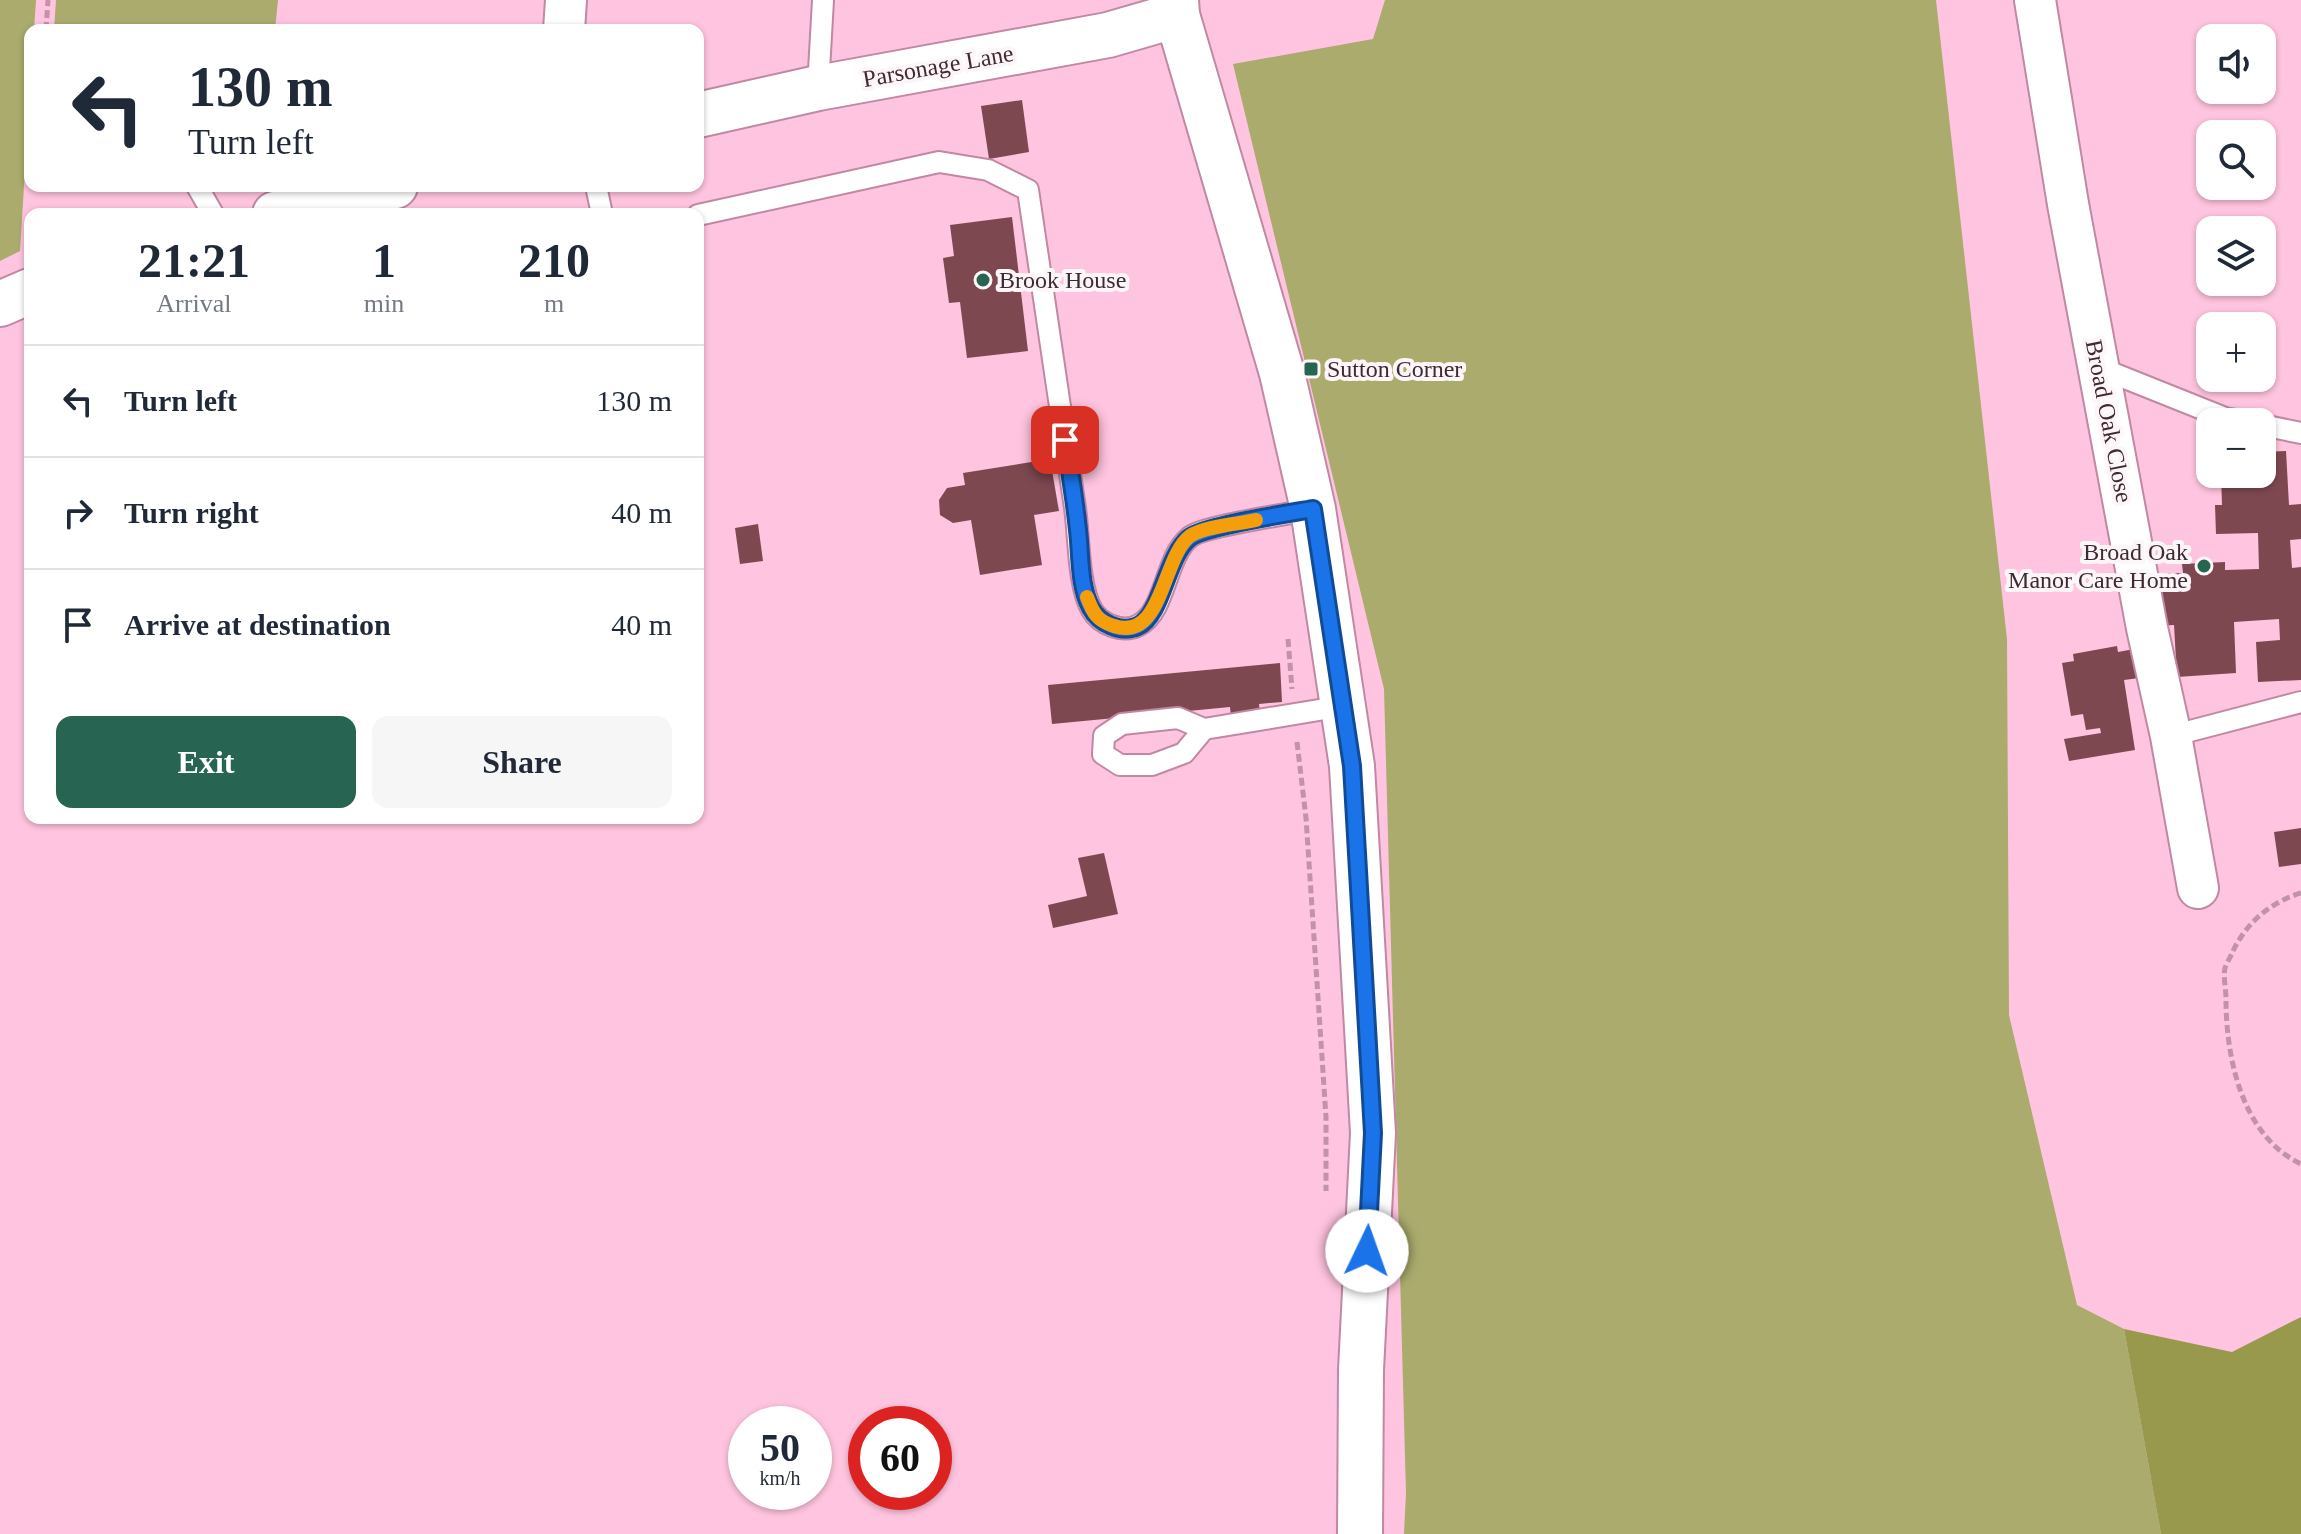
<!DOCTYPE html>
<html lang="en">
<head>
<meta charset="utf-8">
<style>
	:root { --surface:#fff; --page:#f6f6f7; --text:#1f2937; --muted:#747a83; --line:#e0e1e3; --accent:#276552 }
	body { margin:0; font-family:Georgia,serif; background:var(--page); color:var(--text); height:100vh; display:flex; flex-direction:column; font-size:30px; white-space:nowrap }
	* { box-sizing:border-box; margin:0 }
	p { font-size:26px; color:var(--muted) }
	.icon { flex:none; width:44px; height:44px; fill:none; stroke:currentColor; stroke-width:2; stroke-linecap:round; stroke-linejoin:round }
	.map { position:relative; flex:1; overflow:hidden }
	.panel { position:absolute; left:24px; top:208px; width:680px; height:616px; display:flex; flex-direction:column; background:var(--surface); border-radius:16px; box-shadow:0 2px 6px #0004 }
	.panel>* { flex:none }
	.hud { position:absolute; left:24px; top:24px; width:680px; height:168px; border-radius:16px; box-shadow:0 2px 6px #0004; background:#fff; color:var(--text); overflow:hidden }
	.fabs { position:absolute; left:2196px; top:24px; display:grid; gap:16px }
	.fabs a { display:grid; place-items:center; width:80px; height:80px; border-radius:16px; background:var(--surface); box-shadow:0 2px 6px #0004; font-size:40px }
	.speed { position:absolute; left:728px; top:1406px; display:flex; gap:16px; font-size:40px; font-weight:700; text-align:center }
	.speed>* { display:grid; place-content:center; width:104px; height:104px; border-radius:50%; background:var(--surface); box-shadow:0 2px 6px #0004; line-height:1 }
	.speed small { font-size:20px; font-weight:400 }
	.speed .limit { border:12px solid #d22; background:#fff; color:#111 }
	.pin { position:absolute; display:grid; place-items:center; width:68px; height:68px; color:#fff; margin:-34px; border-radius:16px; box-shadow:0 4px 12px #0006 }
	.me { position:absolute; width:88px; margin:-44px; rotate:3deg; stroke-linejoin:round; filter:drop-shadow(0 0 6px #0008) }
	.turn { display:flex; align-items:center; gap:28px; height:168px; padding:0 32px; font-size:36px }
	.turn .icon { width:104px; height:104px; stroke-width:2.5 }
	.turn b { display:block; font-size:56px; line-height:68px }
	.eta { display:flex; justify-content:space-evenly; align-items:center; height:136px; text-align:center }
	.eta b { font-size:48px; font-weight:600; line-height:56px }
	.cta { display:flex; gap:16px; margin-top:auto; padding:16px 32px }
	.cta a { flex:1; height:92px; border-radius:16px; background:var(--accent); color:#fff; font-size:32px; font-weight:600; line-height:92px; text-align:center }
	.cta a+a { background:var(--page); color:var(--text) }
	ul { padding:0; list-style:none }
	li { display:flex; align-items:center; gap:24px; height:112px; padding:0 32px; border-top:2px solid var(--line) }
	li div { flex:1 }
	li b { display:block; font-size:30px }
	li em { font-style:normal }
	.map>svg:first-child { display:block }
	.green { fill:#aaab6d }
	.forest { fill:#98994c }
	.building { fill:#7e4851 }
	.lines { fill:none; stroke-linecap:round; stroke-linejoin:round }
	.service-casing { stroke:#c088a2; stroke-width:24 }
	.minor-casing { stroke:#c088a2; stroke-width:44 }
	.tertiary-casing { stroke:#c088a2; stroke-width:48 }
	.primary-casing { stroke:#c088a2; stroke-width:48 }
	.path { stroke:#c293a8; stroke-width:5; stroke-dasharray:8 4; stroke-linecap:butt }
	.service { stroke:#fff; stroke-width:20 }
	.minor { stroke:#fff; stroke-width:40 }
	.tertiary { stroke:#fff; stroke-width:44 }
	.primary { stroke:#fff; stroke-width:44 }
	.route-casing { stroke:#114b97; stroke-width:20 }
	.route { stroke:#1a73e8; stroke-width:14 }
	.slow { stroke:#f59e0b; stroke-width:14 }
	.poi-dot { fill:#276552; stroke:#fdf6f9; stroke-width:3 }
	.labels { text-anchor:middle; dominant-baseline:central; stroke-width:8; stroke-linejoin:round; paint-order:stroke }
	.street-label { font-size:24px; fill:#3f2933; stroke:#fdf6f9 }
	.poi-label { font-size:24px; fill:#3f2933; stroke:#fdf6f9; text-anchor:start }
</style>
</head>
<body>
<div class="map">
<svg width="2301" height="1534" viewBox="0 0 2301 1534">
	<rect width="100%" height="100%" fill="#ffc4df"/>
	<g class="green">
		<path d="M0 0H36L34 30H30V88L20 251 0 261Z"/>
		<path d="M56 0H278L275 30H54Z"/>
		<path d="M1385 0H1936L2007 639 2009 1015 2077 1305 2124 1329 2161 1534H1404L1406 1493 1384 689 1233 64 1373 39Z"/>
	</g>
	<path class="forest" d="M2301 1317V1534H2161L2124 1329 2232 1352Z"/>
	<g class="building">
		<path d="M1022 100 1029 152 989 159 981 106Z"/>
		<path d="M1012 217 1028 351 967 358 960 302 949 303 943 258 954 256 950 225Z"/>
		<path d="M2286 451 2289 505 2301 504V539L2290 540 2292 568 2301 567V680L2258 682 2256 642 2280 640 2279 619 2234 622 2236 673 2177 677 2174 625 2157 626 2154 574 2183 573 2182 564 2225 562V570L2259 569 2258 533 2216 534 2215 505H2222L2221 474H2262V452Z"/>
		<path d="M1050 459 1059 511 1034 515 1042 565 980 575 971 520 953 523 940 515 939 500 947 488 965 485 963 473Z"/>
		<path d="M758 524 763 561 740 564 735 528Z"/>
		<path d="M2117 646 2118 652 2134 649 2139 678 2124 680 2135 750 2069 761 2064 739 2101 733 2100 728 2086 730 2083 714 2071 716 2062 663 2074 661 2073 654Z"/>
		<path d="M1280 663 1282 702 1259 704 1260 713 1231 717 1230 707 1052 724 1048 685Z"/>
		<path d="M2301 828V864L2279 867 2274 832Z"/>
		<path d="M1104 853 1118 914 1053 928 1048 905 1087 896 1078 858Z"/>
	</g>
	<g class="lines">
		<defs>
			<g id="service">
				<path d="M818 88 823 0"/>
				<path d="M197 186 213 214"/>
				<path d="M596 186 602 214"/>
				<path d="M698 215 939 162 988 170 1028 190C1043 296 1060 402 1075 508 1079 535 1078 587 1092 610 1100 624 1123 634 1139 625 1166 611 1165 557 1190 537 1203 526 1290 514 1313 509"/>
				<path d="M2100 368 2225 418 2247 422"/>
				<path d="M2262 425 2301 433"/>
				<path d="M1204 729 1178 718 1122 724 1104 736 1103 754 1120 765H1152L1184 753 1204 729 1343 706"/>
				<path d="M2171 736 2301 702"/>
			</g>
			<g id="minor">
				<path d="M2035 0 2068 204 2147 628 2171 736 2198 888"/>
				<path d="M564 30 566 0"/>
			</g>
			<g id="tertiary">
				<path d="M698 115 818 88 1108 35 1177 15"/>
				<path d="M275 214 395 186"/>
				<path d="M0 304 30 291"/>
			</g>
			<path id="primary" d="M1176 0 1177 15 1282 373 1313 509 1352 766 1373 1133 1361 1370 1360 1534"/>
		</defs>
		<use href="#service" class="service-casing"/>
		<use href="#minor" class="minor-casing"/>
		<use href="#tertiary" class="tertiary-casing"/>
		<use href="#primary" class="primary-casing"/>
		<g class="path">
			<path d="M46 30 48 0"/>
			<path d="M24 45 30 46"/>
			<path d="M1288 639 1292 689"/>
			<path d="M1297 742 1306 818 1326 1117V1191"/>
			<path d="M2301 893C2271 902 2247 922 2233 951 2231 956 2227 962 2225 968 2223 977 2226 989 2226 999 2226 1058 2242 1136 2301 1164"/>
		</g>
		<use href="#service" class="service"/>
		<use href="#minor" class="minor"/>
		<use href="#tertiary" class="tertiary"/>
		<use href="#primary" class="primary"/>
	</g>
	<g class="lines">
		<defs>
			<path id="route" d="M1065 440C1070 470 1075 500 1078 530 1081 555 1079 586 1091 608 1099 623 1121 634 1138 626 1162 615 1166 557 1189 538 1203 526 1291 513 1313 509L1352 766 1373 1133 1367 1251"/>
		</defs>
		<use href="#route" class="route-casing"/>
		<use href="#route" class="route"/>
		<path class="slow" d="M1087 597C1093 613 1097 621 1114 626 1163 642 1162 557 1190 536 1204 526 1239 524 1256 520"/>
	</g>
	<g class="poi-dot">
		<circle cx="983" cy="280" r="8"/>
		<rect x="1303" y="361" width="16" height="16" rx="4"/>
		<circle cx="2204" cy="566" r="8"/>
	</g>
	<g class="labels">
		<g class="street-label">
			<text transform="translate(938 66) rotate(-10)">Parsonage Lane</text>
			<text transform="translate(2109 421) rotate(79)">Broad Oak Close</text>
		</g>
		<g class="poi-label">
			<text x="999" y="280">Brook House</text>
			<text x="1327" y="369">Sutton Corner</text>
			<text x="2188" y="552" text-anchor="end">Broad Oak<tspan x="2188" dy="28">Manor Care Home</tspan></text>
		</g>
	</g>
</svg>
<div class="fabs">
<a><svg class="icon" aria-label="sound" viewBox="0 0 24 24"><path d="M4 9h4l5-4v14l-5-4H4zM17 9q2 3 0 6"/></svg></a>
<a><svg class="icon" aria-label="search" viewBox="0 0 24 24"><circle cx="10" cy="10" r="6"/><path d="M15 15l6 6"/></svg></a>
<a><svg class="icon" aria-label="layers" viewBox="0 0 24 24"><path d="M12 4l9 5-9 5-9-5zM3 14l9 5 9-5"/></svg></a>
<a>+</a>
<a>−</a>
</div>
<div class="speed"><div>50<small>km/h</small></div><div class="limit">60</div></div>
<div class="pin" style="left:1065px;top:440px;background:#d93025"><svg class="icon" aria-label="arrive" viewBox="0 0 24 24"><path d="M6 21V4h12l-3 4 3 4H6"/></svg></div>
<svg class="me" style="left:1367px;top:1251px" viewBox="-20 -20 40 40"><circle r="19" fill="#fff"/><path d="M0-13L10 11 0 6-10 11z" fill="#1a73e8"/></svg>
<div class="hud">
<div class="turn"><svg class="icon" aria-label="left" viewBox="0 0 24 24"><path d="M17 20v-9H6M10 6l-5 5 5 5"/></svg><div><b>130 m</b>Turn left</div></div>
</div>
<section class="panel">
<div class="eta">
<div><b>21:21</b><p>Arrival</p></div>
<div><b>1</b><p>min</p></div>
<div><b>210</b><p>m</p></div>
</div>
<ul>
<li><svg class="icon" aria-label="left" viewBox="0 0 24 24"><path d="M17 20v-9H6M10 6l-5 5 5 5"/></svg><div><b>Turn left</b></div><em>130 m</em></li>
<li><svg class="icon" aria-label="right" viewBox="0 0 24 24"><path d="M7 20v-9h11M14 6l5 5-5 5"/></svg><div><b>Turn right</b></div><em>40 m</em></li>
<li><svg class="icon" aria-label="arrive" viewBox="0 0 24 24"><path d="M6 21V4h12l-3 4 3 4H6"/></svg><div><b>Arrive at destination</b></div><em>40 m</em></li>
</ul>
<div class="cta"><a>Exit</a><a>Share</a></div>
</section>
</div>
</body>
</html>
